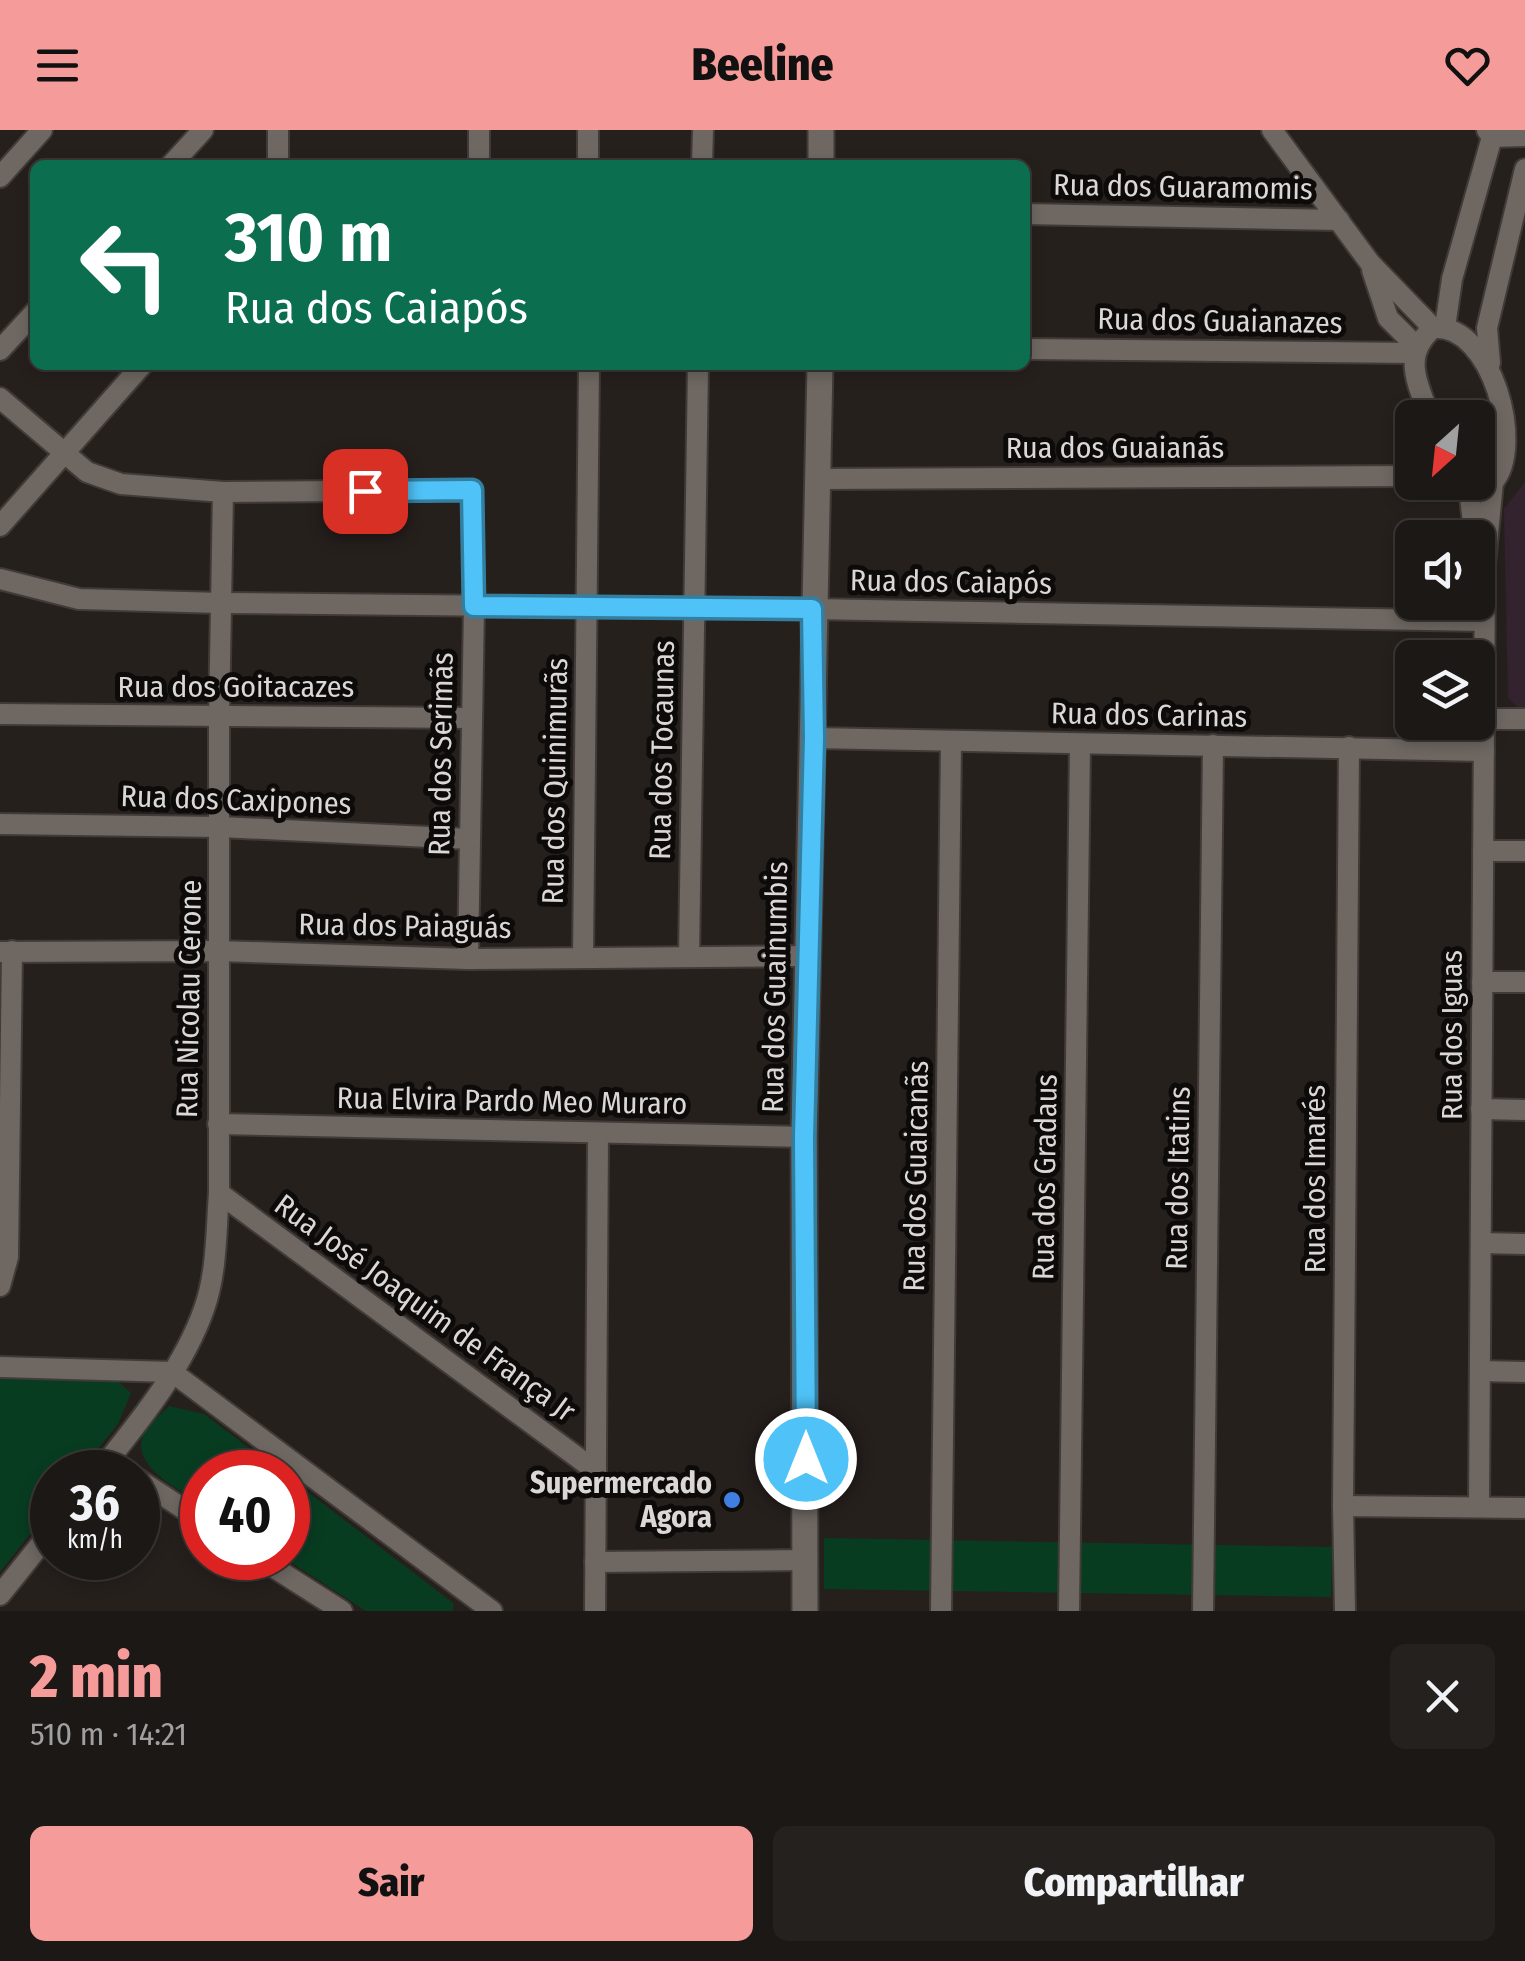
<!DOCTYPE html>
<html lang="pt">
<head>
<meta charset="utf-8">
<style>
	:root { --surface:#1c1816; --page:#25211f; --text:#f1f3f6; --muted:#a0a0a1; --line:#3a3735; --accent:#f59b99 }
	body { margin:0; font-family:"Fira Sans Condensed",sans-serif; background:var(--page); color:var(--text); height:100vh; display:flex; flex-direction:column; font-size:38px; white-space:nowrap }
	* { box-sizing:border-box; margin:0 }
	p { font-size:32px; color:var(--muted) }
	.icon { flex:none; width:55px; height:55px; fill:none; stroke:currentColor; stroke-width:2; stroke-linecap:round; stroke-linejoin:round }
	.map { position:relative; height:1481px; overflow:hidden }
	.details { display:flex; flex-direction:column; background:var(--surface); flex:1 }
	.details>* { flex:none }
	.guide { position:absolute; left:30px; top:30px; width:1000px; height:210px; border-radius:15px; box-shadow:0 5px 15px #0003,0 0 0 2px var(--line); background:#0b6e4f; color:#fff; overflow:hidden }
	.needle { width:65px; rotate:207deg }
	.tools { position:absolute; left:1395px; top:270px; display:grid; gap:20px }
	.tools a { display:grid; place-items:center; width:100px; height:100px; border-radius:15px; background:var(--surface); box-shadow:0 5px 15px #0003,0 0 0 2px var(--line); font-size:50px }
	.speed { position:absolute; left:30px; top:1320px; display:flex; gap:20px; font-size:50px; font-weight:700; text-align:center }
	.speed>* { display:grid; place-content:center; width:130px; height:130px; border-radius:50%; background:var(--surface); box-shadow:0 5px 15px #0003,0 0 0 2px var(--line); line-height:1 }
	.speed small { font-size:25px; font-weight:400 }
	.speed .limit { border:15px solid #d22; background:#fff; color:#111 }
	.pin { position:absolute; display:grid; place-items:center; width:85px; height:85px; color:#fff; margin:-42px; border-radius:20px; box-shadow:0 5px 15px #0006 }
	.me { position:absolute; width:110px; margin:-55px; rotate:0deg; stroke-linejoin:round; filter:drop-shadow(0 0 8px #0008) }
	.turn { display:flex; align-items:center; gap:35px; height:210px; padding:0 30px; font-size:45px }
	.turn .icon { width:130px; height:130px; stroke-width:2.5 }
	.turn b { display:block; font-size:70px; line-height:85px }
	.round { display:grid; place-items:center; flex:none; width:105px; height:105px; border-radius:15px; background:var(--page) }
	.overview { display:flex; align-items:center; justify-content:space-between; height:170px; padding:0 30px }
	h1 { font-size:60px; font-weight:800; line-height:75px; color:var(--accent) }
	.button { display:flex; gap:20px; margin-top:auto; padding:20px 30px }
	.button a { flex:1; height:115px; border-radius:15px; background:var(--accent); color:#111; font-size:40px; font-weight:800; line-height:115px; text-align:center }
	.button a+a { background:var(--page); color:var(--text) }
	header { display:flex; justify-content:space-between; align-items:center; height:130px; padding:0 30px; background:var(--accent); color:#111; font-size:45px; font-weight:800 }
	.map>svg:first-child { display:block }
	.education { fill:#33232e }
	.green { fill:#083c21 }
	.lines { fill:none; stroke-linecap:round; stroke-linejoin:round }
	.minor-casing { stroke:#403b38; stroke-width:24 }
	.tertiary-casing { stroke:#403b38; stroke-width:29 }
	.minor { stroke:#6e6762; stroke-width:20 }
	.tertiary { stroke:#6e6762; stroke-width:25 }
	.route-casing { stroke:#337fa1; stroke-width:25 }
	.route { stroke:#4fc3f7; stroke-width:18 }
	.shop-dot { fill:#3f7fe0; stroke:#0d0b09; stroke-width:4 }
	.labels { text-anchor:middle; dominant-baseline:central; stroke-width:10; stroke-linejoin:round; paint-order:stroke }
	.street-label { font-size:30px; fill:#dbd7d5; stroke:#0d0b09 }
	.poi-label { font-size:30px; font-weight:bold; fill:#dbd7d5; stroke:#0d0b09; text-anchor:end }
</style>
</head>
<body>
<header><svg class="icon" aria-label="menu" viewBox="0 0 24 24"><path d="M4 6h16M4 12h16M4 18h16"/></svg>Beeline<svg class="icon" aria-label="heart" viewBox="0 0 24 24"><path d="M12 20l-8-8c-3-5 5-10 8-4 3-6 11-1 8 4z"/></svg></header>
<div class="map">
<svg width="1525" height="1481" viewBox="0 0 1525 1481">
	<rect width="100%" height="100%" fill="#26201d"/>
	<path class="education" d="M1525 352V579H1520L1508 568 1504 379Z"/>
	<g class="green">
		<path d="M0 1245 114 1248 131 1263 118 1294 79 1342H52V1376L0 1442Z"/>
		<path d="M169 1276 204 1284 281 1342H202V1374C179 1359 125 1335 146 1299 150 1291 163 1283 169 1276Z"/>
		<path d="M288 1347 453 1473V1481H366L284 1428H288Z"/>
		<path d="M824 1408 1332 1417 1331 1467 824 1459Z"/>
	</g>
	<g class="lines">
		<defs>
			<g id="minor">
				<path d="M479 0V35"/>
				<path d="M588 0V35"/>
				<path d="M1272 0 1370 133 1433 198"/>
				<path d="M1487 0 1492 7 1525 6"/>
				<path d="M171 35 203 0"/>
				<path d="M278 35V0"/>
				<path d="M702 35 703 0"/>
				<path d="M0 47 42 0"/>
				<path d="M1025 84 1339 90"/>
				<path d="M1372 140 1388 188 1416 216"/>
				<path d="M1445 197 1452 149 1492 7"/>
				<path d="M1025 219 1414 223"/>
				<path d="M0 220 35 182"/>
				<path d="M1490 233 1487 198 1525 39"/>
				<path d="M0 268 87 342 121 354 223 362 472 360 474 476 468 829"/>
				<path d="M1430 288C1418 253 1401 226 1433 198 1492 193 1525 317 1493 352H1472"/>
				<path d="M817 349 1412 346"/>
				<path d="M1468 352 1475 408"/>
				<path d="M0 396 142 235"/>
				<path d="M0 449 79 469 221 473 812 479 1484 491"/>
				<path d="M0 584 471 588"/>
				<path d="M1485 589H1525"/>
				<path d="M814 608 1484 621"/>
				<path d="M0 694 221 697 470 709"/>
				<path d="M1483 721H1525"/>
				<path d="M0 822 219 821 468 829 808 826"/>
				<path d="M689 827 698 235"/>
				<path d="M583 828 589 235"/>
				<path d="M1482 852H1525"/>
				<path d="M1481 979 1525 980"/>
				<path d="M218 994 804 1007"/>
				<path d="M219 1063 596 1341"/>
				<path d="M1481 1113 1525 1114"/>
				<path d="M0 1156 8 1127 12 821"/>
				<path d="M0 1237 172 1242 492 1481"/>
				<path d="M1480 1241 1525 1242"/>
				<path d="M99 1342C138 1293 183 1239 204 1179 217 1143 216 1101 219 1063V588L223 362"/>
				<path d="M138 1349 202 1391"/>
				<path d="M1343 1376 1525 1378"/>
				<path d="M1479 1377 1485 434 1493 352"/>
				<path d="M259 1428 342 1481"/>
				<path d="M595 1432 806 1430"/>
				<path d="M0 1465 52 1400"/>
				<path d="M595 1481 598 1004"/>
				<path d="M941 1481 951 612"/>
				<path d="M1069 1481 1080 614"/>
				<path d="M1203 1481 1213 615"/>
				<path d="M1345 1481 1343 1376 1349 617"/>
			</g>
			<g id="tertiary">
				<path d="M821 35V0"/>
				<path d="M805 1481 804 1007 820 235"/>
			</g>
		</defs>
		<use href="#minor" class="minor-casing"/>
		<use href="#tertiary" class="tertiary-casing"/>
		<use href="#minor" class="minor"/>
		<use href="#tertiary" class="tertiary"/>
	</g>
	<g class="lines">
		<defs>
			<path id="route" d="M365 361 472 360 474 476 812 479 814 608 804 1007 806 1329"/>
		</defs>
		<use href="#route" class="route-casing"/>
		<use href="#route" class="route"/>
	</g>
	<circle class="shop-dot" cx="732" cy="1370" r="10"/>
	<g class="labels">
		<g class="street-label">
			<text transform="translate(1183 57) rotate(1)">Rua dos Guaramomis</text>
			<text transform="translate(1220 191) rotate(1)">Rua dos Guaianazes</text>
			<text x="1115" y="318">Rua dos Guaianãs</text>
			<text transform="translate(951 452) rotate(1)">Rua dos Caiapós</text>
			<text x="236" y="557">Rua dos Goitacazes</text>
			<text transform="translate(1149 585) rotate(1)">Rua dos Carinas</text>
			<text transform="translate(662 620) rotate(-89)">Rua dos Tocaunas</text>
			<text transform="translate(441 624) rotate(-89)">Rua dos Serimãs</text>
			<text transform="translate(555 651) rotate(-89)">Rua dos Quinimurãs</text>
			<text transform="translate(236 670) rotate(2)">Rua dos Caxipones</text>
			<text transform="translate(405 796) rotate(1)">Rua dos Paiaguás</text>
			<text transform="translate(775 857) rotate(-89)">Rua dos Guainumbis</text>
			<text transform="translate(189 869) rotate(-89)">Rua Nicolau Cerone</text>
			<text transform="translate(1452 905) rotate(-90)">Rua dos Iguas</text>
			<text transform="translate(512 971) rotate(1)">Rua Elvira Pardo Meo Muraro</text>
			<text transform="translate(916 1046) rotate(-89)">Rua dos Guaicanãs</text>
			<text transform="translate(1045 1047) rotate(-89)">Rua dos Gradaus</text>
			<text transform="translate(1178 1048) rotate(-89)">Rua dos Itatins</text>
			<text transform="translate(1315 1049) rotate(-90)">Rua dos Imarés</text>
			<text transform="translate(425 1178) rotate(36)">Rua José Joaquim de França Jr</text>
		</g>
		<g class="poi-label">
			<text x="712" y="1353">Supermercado<tspan x="712" dy="34">Agora</tspan></text>
		</g>
	</g>
</svg>
<div class="tools">
<a><svg class="needle" viewBox="-14 -14 28 28"><path d="M0-13l5 13h-10z" fill="#e53935"/><path d="M0 13l5-13h-10z" fill="#a0a0a1"/></svg></a>
<a><svg class="icon" aria-label="sound" viewBox="0 0 24 24"><path d="M4 9h4l5-4v14l-5-4H4zM17 9q2 3 0 6"/></svg></a>
<a><svg class="icon" aria-label="layers" viewBox="0 0 24 24"><path d="M12 4l9 5-9 5-9-5zM3 14l9 5 9-5"/></svg></a>
</div>
<div class="speed"><div>36<small>km/h</small></div><div class="limit">40</div></div>
<div class="pin" style="left:365px;top:361px;background:#d93025"><svg class="icon" aria-label="arrive" viewBox="0 0 24 24"><path d="M6 21V4h12l-3 4 3 4H6"/></svg></div>
<svg class="me" style="left:806px;top:1329px" viewBox="-20 -20 40 40"><circle r="17" fill="#4fc3f7" stroke="#fff" stroke-width="3"/><path d="M0-11L8 9 0 5-8 9z" fill="#fff"/></svg>
<div class="guide">
<div class="turn"><svg class="icon" aria-label="left" viewBox="0 0 24 24"><path d="M17 20v-9H6M10 6l-5 5 5 5"/></svg><div><b>310 m</b>Rua dos Caiapós</div></div>
</div>
</div>
<section class="details">
<div class="overview"><div><h1>2 min</h1><p>510 m · 14:21</p></div><a class="round"><svg class="icon" aria-label="close" viewBox="0 0 24 24"><path d="M6 6l12 12M18 6L6 18"/></svg></a></div>
<div class="button"><a>Sair</a><a>Compartilhar</a></div>
</section>
</body>
</html>
